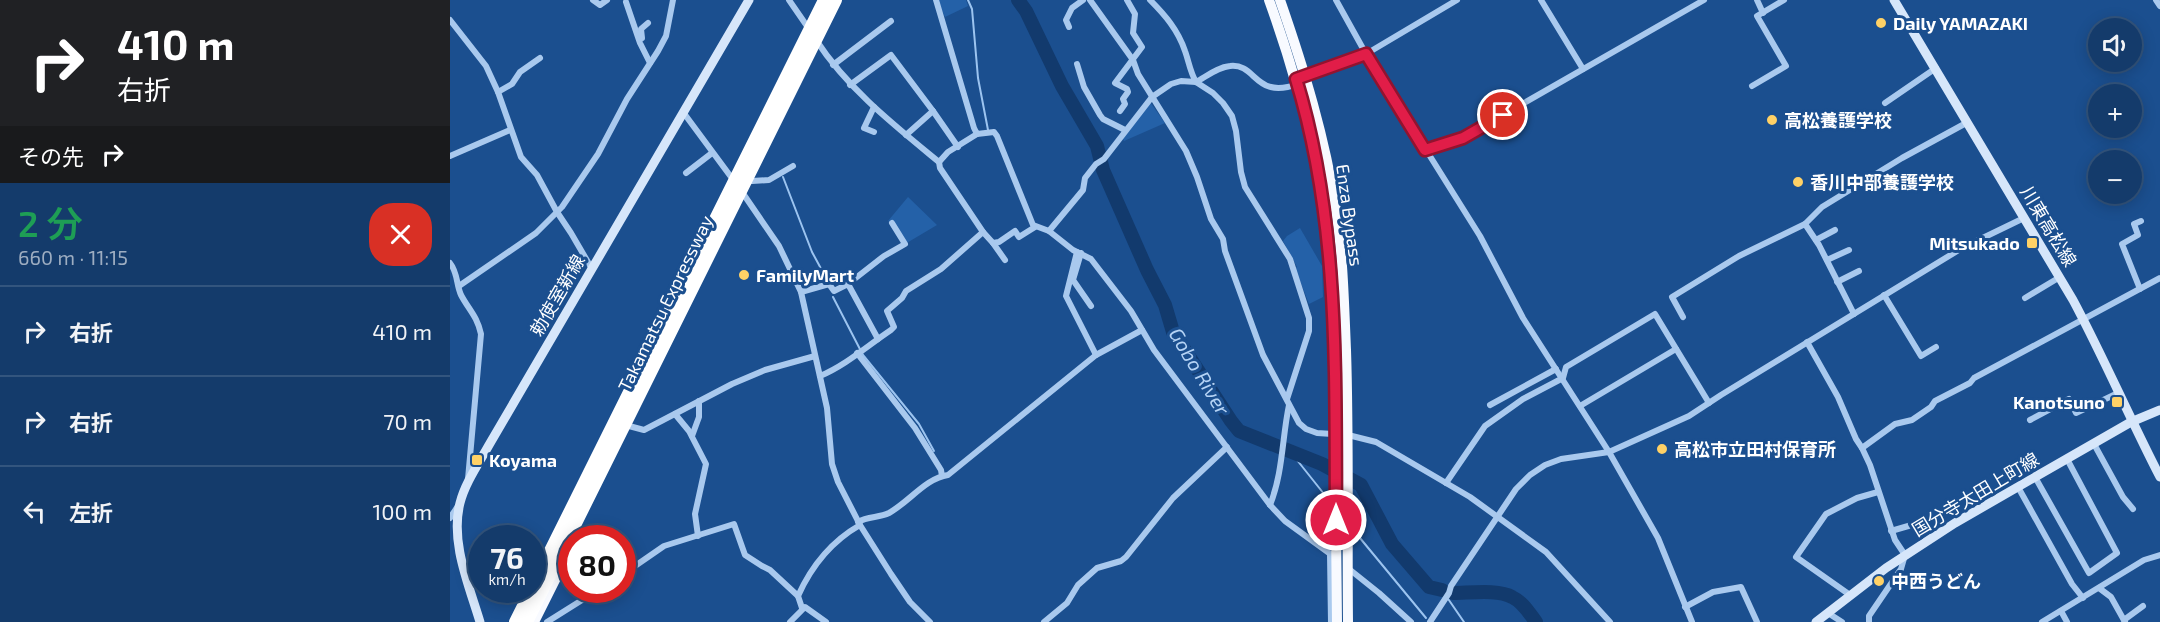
<!DOCTYPE html>
<html lang="ja">
<head>
<meta charset="utf-8">
<style>
	:root { --surface:#143b6b; --page:#1d4271; --text:#f1f3f6; --muted:#9dadc1; --line:#33557e }
	body { margin:0; font-family:"Exo 2","Noto Sans JP",sans-serif; background:var(--page); color:var(--text); height:100vh; display:flex; flex-direction:column; font-size:22px; white-space:nowrap }
	* { box-sizing:border-box; margin:0 }
	p { font-size:20px; color:var(--muted) }
	.icon { flex:none; width:33px; height:33px; fill:none; stroke:currentColor; stroke-width:2; stroke-linecap:round; stroke-linejoin:round }
	.map { position:relative; flex:1; overflow:hidden }
	.details { display:flex; flex-direction:column; background:var(--surface); width:450px }
	.details>* { flex:none }
	.banner { background:#202124; color:#fff; overflow:hidden }
	.tools { position:absolute; left:1638px; top:18px; display:grid; gap:12px }
	.tools a { display:grid; place-items:center; width:54px; height:54px; border-radius:50%; background:var(--surface); box-shadow:0 3px 15px #0003,0 0 0 2px var(--line); font-size:30px }
	.speed { position:absolute; left:18px; top:525px; display:flex; gap:12px; font-size:30px; font-weight:700; text-align:center }
	.speed>* { display:grid; place-content:center; width:78px; height:78px; border-radius:50%; background:var(--surface); box-shadow:0 3px 15px #0003,0 0 0 2px var(--line); line-height:1 }
	.speed small { font-size:15px; font-weight:400 }
	.speed .limit { border:9px solid #d22; background:#fff; color:#111 }
	.pin { position:absolute; display:grid; place-items:center; width:51px; height:51px; color:#fff; margin:-26px; border:3px solid #fff; border-radius:50%; box-shadow:0 2px 6px #0007 }
	.me { position:absolute; width:66px; margin:-33px; rotate:0deg; stroke-linejoin:round; filter:drop-shadow(0 0 4px #0008) }
	.turn { display:flex; align-items:center; gap:21px; height:126px; padding:0 18px; font-size:27px }
	.turn .icon { width:78px; height:78px; stroke-width:2.5 }
	.turn b { display:block; font-size:42px; line-height:51px }
	.then { display:flex; align-items:center; height:57px; padding:0 18px; background:#0003; gap:12px; font-size:22px }
	.round { display:grid; place-items:center; flex:none; width:63px; height:63px; border-radius:24px; background:var(--page) }
	.headline { display:flex; align-items:center; justify-content:space-between; height:102px; padding:0 18px }
	h1 { font-size:36px; font-weight:600; line-height:45px; color:#1e9e55 }
	ul { padding:0; list-style:none }
	li { display:flex; align-items:center; gap:18px; height:90px; padding:0 18px; border-top:2px solid var(--line) }
	li div { flex:1 }
	li b { display:block; font-size:22px }
	li em { font-style:normal }
	main { display:flex; flex:1; min-height:0 }
	.map>svg:first-child { display:block }
	.green { fill:#2461a8 }
	.lines { fill:none; stroke-linecap:round; stroke-linejoin:round }
	.stream { stroke:#9cc4f0; stroke-width:2 }
	.river { stroke:#123a6d; stroke-width:14 }
	.minor { stroke:#a9c9ee; stroke-width:6 }
	.secondary { stroke:#d6e6fa; stroke-width:9 }
	.trunk { stroke:#f8faff; stroke-width:10 }
	.motorway { stroke:#fff; stroke-width:12 }
	.motorway-bridge { stroke:#fff; stroke-width:12 }
	.route-casing { stroke:#92132f; stroke-width:15 }
	.route { stroke:#e11d48; stroke-width:10 }
	.poi-dot { fill:#ffd166; stroke:#1b4f8f; stroke-width:2 }
	.labels { text-anchor:middle; dominant-baseline:central; stroke-width:6; stroke-linejoin:round; paint-order:stroke }
	.poi-label { font-size:18px; font-weight:bold; fill:#fff; stroke:#1b4f8f; text-anchor:start }
	.street-label { font-size:18px; fill:#fff; stroke:#1b4f8f }
	.water-label { font-size:20px; font-style:italic; fill:#b5d3f5; stroke:#1b4f8f }
</style>
</head>
<body>
<main>
<section class="details">
<div class="banner">
<div class="turn"><svg class="icon" aria-label="right" viewBox="0 0 24 24"><path d="M7 20v-9h11M14 6l5 5-5 5"/></svg><div><b>410 m</b>右折</div></div>
<div class="then">その先<svg class="icon" aria-label="right" viewBox="0 0 24 24"><path d="M7 20v-9h11M14 6l5 5-5 5"/></svg></div>
</div>
<div class="headline"><div><h1>2 分</h1><p>660 m · 11:15</p></div><a class="round" style="background:#d93025;color:#fff"><svg class="icon" aria-label="close" viewBox="0 0 24 24"><path d="M6 6l12 12M18 6L6 18"/></svg></a></div>
<ul>
<li><svg class="icon" aria-label="right" viewBox="0 0 24 24"><path d="M7 20v-9h11M14 6l5 5-5 5"/></svg><div><b>右折</b></div><em>410 m</em></li>
<li><svg class="icon" aria-label="right" viewBox="0 0 24 24"><path d="M7 20v-9h11M14 6l5 5-5 5"/></svg><div><b>右折</b></div><em>70 m</em></li>
<li><svg class="icon" aria-label="left" viewBox="0 0 24 24"><path d="M17 20v-9H6M10 6l-5 5 5 5"/></svg><div><b>左折</b></div><em>100 m</em></li>
</ul>
</section>
<div class="map">
<svg width="1710" height="622" viewBox="0 0 1710 622">
	<rect width="100%" height="100%" fill="#1b4f8f"/>
	<g class="green">
		<path d="M487 0H516L518 6 495 17Z"/>
		<path d="M700 102 715 123 674 141 672 137Z"/>
		<path d="M458 197 487 225 455 244 442 223 438 221Z"/>
		<path d="M850 228 872 266 873 297 859 304 845 268 847 267 833 241 837 236Z"/>
	</g>
	<g class="lines">
		<g class="stream">
			<path d="M518 0 522 9 528 78 538 130"/>
			<path d="M333 177 362 252 375 276"/>
			<path d="M383 297 413 355 469 424 484 451"/>
			<path d="M839 450 882 504"/>
			<path d="M905 532 976 618"/>
			<path d="M992 590 1014 622"/>
		</g>
		<g class="river">
			<path d="M568 0 576 11 612 86 647 146 653 170 697 270 715 305 723 332 781 421 789 431 872 464 911 485 942 544 979 587 992 590"/>
			<path d="M1003 593C1019 593 1049 589 1062 597 1073 602 1079 613 1086 622"/>
		</g>
		<g class="minor">
			<path d="M143 0 150 5 157 0"/>
			<path d="M339 0 359 29"/>
			<path d="M486 0 524 128 527 134 544 132 547 136 583 225 599 231 623 250 641 259 681 311 704 350 820 505 835 521 886 558"/>
			<path d="M640 0 683 60 688 74 736 151 747 177 761 219 773 239 775 251 813 355 849 423 856 429 867 433 898 435 926 442 1020 497 1096 552 1160 622"/>
			<path d="M700 0C715 15 728 30 735 51 739 62 740 72 746 82 757 76 768 67 780 66 807 63 804 100 848 84"/>
			<path d="M886 0 916 54 1030 236 1073 318 1159 452 1208 538 1242 622"/>
			<path d="M1091 0 1133 69"/>
			<path d="M1307 0 1313 13"/>
			<path d="M1706 0 1710 6"/>
			<path d="M176 2 190 43 200 63"/>
			<path d="M0 20 36 66 48 92 71 157 87 175 107 212 121 233 142 269"/>
			<path d="M619 27 616 20 622 8 633 0"/>
			<path d="M192 38 191 29 198 23"/>
			<path d="M366 40C398 89 444 125 489 162L498 152 527 134"/>
			<path d="M627 64 634 87 650 115 653 119 675 130"/>
			<path d="M383 65 441 21"/>
			<path d="M852 78 916 54 1007 0"/>
			<path d="M400 85 441 55 483 111 456 135"/>
			<path d="M1302 86 1336 66 1307 16 1334 0"/>
			<path d="M48 92 62 84 70 72 90 58"/>
			<path d="M1435 103 1486 68"/>
			<path d="M424 107 414 128 424 132"/>
			<path d="M483 111 508 147"/>
			<path d="M670 111 675 104 673 99 678 92 677 89 665 83 692 47 683 33 685 14 677 0"/>
			<path d="M233 112 284 181"/>
			<path d="M975 150 1013 138 1254 0"/>
			<path d="M0 156 60 130"/>
			<path d="M236 173 262 153"/>
			<path d="M302 181 319 180 343 166"/>
			<path d="M292 192 329 246 351 292 377 408 382 464 388 482 410 525 441 574 460 602 480 622"/>
			<path d="M1355 224 1369 245 1404 314"/>
			<path d="M599 231 633 190 635 178 646 164 654 159 702 97 721 84 731 81 746 82 763 93 773 103 782 116 786 131 791 172 795 187 840 259 859 318V331L837 399"/>
			<path d="M533 232 543 243 549 242 565 231 569 237 585 227"/>
			<path d="M1366 240 1385 230"/>
			<path d="M543 243 555 260"/>
			<path d="M627 252 616 296 646 355"/>
			<path d="M631 253 623 280 641 306"/>
			<path d="M1377 260 1399 250"/>
			<path d="M0 263C8 273 6 284 11 295 19 310 27 316 31 334L18 479"/>
			<path d="M1387 282 1409 271"/>
			<path d="M398 284 434 256 455 244 442 223"/>
			<path d="M9 286 86 233 112 207 148 154 177 99 208 51 216 36 223 0"/>
			<path d="M1690 289 1672 244 1688 235 1684 224 1691 221"/>
			<path d="M351 292 379 284 384 291 398 284 428 339"/>
			<path d="M1434 295 1471 356 1486 347"/>
			<path d="M1575 298 1610 277"/>
			<path d="M1233 317 1222 297 1289 256 1355 224 1372 207 1452 158 1518 122"/>
			<path d="M1357 342 1388 397 1406 439 1412 448 1420 465 1445 540 1455 555 1451 569 1419 616V622"/>
			<path d="M407 353 465 428 491 470 492 476"/>
			<path d="M370 376C396 365 417 346 441 330L444 327 437 311 452 298 456 291 491 269 533 232 490 168 489 162"/>
			<path d="M1040 405 1106 369"/>
			<path d="M1130 406 1226 349"/>
			<path d="M225 414 239 431 256 464 245 514 248 536"/>
			<path d="M1580 420 1619 399 1626 413 1668 393"/>
			<path d="M179 426 194 430 282 384 315 370 365 356"/>
			<path d="M242 436 249 417V401"/>
			<path d="M1644 444 1673 497 1683 509"/>
			<path d="M1412 448 1445 424 1462 420 1481 407 1485 401 1520 383 1524 378 1710 278"/>
			<path d="M1585 477 1639 573 1667 553 1617 459"/>
			<path d="M996 483 1035 426 1073 399 1113 378 1116 367 1205 314 1259 403"/>
			<path d="M1568 487 1622 584 1633 598"/>
			<path d="M820 505C833 473 832 438 839 405"/>
			<path d="M0 518 8 506"/>
			<path d="M408 522C418 516 429 518 439 513 459 502 476 478 498 475L646 355 692 330"/>
			<path d="M1441 531 1472 522 1485 515"/>
			<path d="M880 554 881 622"/>
			<path d="M899 569 929 593 961 622"/>
			<path d="M172 575 214 546 284 524 295 555 312 566 320 570 348 596"/>
			<path d="M1649 588 1661 597 1675 622"/>
			<path d="M1400 595 1346 557 1376 514 1407 498 1428 492"/>
			<path d="M1235 607 1263 592 1291 587 1307 622"/>
			<path d="M352 608 348 596C361 567 382 541 410 525"/>
			<path d="M1611 611 1617 622"/>
			<path d="M1378 613 1392 622"/>
			<path d="M1674 620 1693 606"/>
			<path d="M97 622 148 590"/>
			<path d="M340 622 355 607 376 622"/>
			<path d="M594 622 617 603 628 585 647 568 671 561 676 557 723 498 777 447"/>
			<path d="M980 622 999 593 1001 586 1066 489 1080 475 1095 465 1111 459 1159 452 1239 416 1271 395 1512 248 1574 218"/>
			<path d="M1592 622 1694 560 1710 555"/>
		</g>
		<g class="secondary">
			<path d="M1444 0 1623 300C1654 358 1680 419 1710 477"/>
			<path d="M30 622C19 585 0 542 10 503 15 483 29 463 39 445L299 0"/>
			<path d="M1366 622 1436 568 1505 523 1681 422 1710 410"/>
		</g>
		<g class="trunk">
			<path d="M819 0C858 108 879 208 884 322L887 622"/>
			<path d="M830 0C854 69 875 138 886 210 893 256 894 304 896 350 899 441 897 531 898 622"/>
			<path d="M84 622 122 546"/>
		</g>
		<path class="motorway" d="M65 622 81 590"/>
		<g class="motorway-bridge">
			<path d="M82 587 374 0"/>
			<path d="M77 622 386 0"/>
		</g>
	</g>
	<g class="lines">
		<defs>
			<path id="route" d="M886 520C885 372 890 223 846 79L916 54 975 150 1013 138 1053 115"/>
		</defs>
		<use href="#route" class="route-casing"/>
		<use href="#route" class="route"/>
	</g>
	<g class="poi-dot">
		<circle cx="1431" cy="23" r="6"/>
		<circle cx="1322" cy="120" r="6"/>
		<circle cx="1348" cy="182" r="6"/>
		<rect x="1576" y="237" width="12" height="12" rx="3"/>
		<circle cx="294" cy="275" r="6"/>
		<rect x="1661" y="396" width="12" height="12" rx="3"/>
		<circle cx="1212" cy="449" r="6"/>
		<rect x="21" y="454" width="12" height="12" rx="3"/>
		<circle cx="1429" cy="581" r="6"/>
	</g>
	<g class="labels">
		<g class="poi-label">
			<text x="1443" y="23">Daily YAMAZAKI</text>
			<text x="1334" y="120">高松養護学校</text>
			<text x="1360" y="182">香川中部養護学校</text>
			<text x="1570" y="243" text-anchor="end">Mitsukado</text>
			<text x="306" y="275">FamilyMart</text>
			<text x="1655" y="402" text-anchor="end">Kanotsuno</text>
			<text x="1224" y="449">高松市立田村保育所</text>
			<text x="39" y="460">Koyama</text>
			<text x="1441" y="581">中西うどん</text>
		</g>
		<g class="street-label">
			<text transform="translate(900 215) rotate(82)">Enza Bypass</text>
			<text transform="translate(1599 226) rotate(59)">川東高松線</text>
			<text transform="translate(107 295) rotate(-60)">勅使室新線</text>
			<text transform="translate(215 303) rotate(-64)">Takamatsu Expressway</text>
			<text transform="translate(1525 494) rotate(-31)">国分寺太田上町線</text>
		</g>
		<g class="water-label">
			<text transform="translate(750 371) rotate(59)">Gobo River</text>
		</g>
	</g>
</svg>
<div class="tools">
<a><svg class="icon" aria-label="sound" viewBox="0 0 24 24"><path d="M4 9h4l5-4v14l-5-4H4zM17 9q2 3 0 6"/></svg></a>
<a>+</a>
<a>−</a>
</div>
<div class="speed"><div>76<small>km/h</small></div><div class="limit">80</div></div>
<div class="pin" style="left:1053px;top:115px;background:#d93025"><svg class="icon" aria-label="arrive" viewBox="0 0 24 24"><path d="M6 21V4h12l-3 4 3 4H6"/></svg></div>
<svg class="me" style="left:886px;top:520px" viewBox="-20 -20 40 40"><circle r="17" fill="#e11d48" stroke="#fff" stroke-width="3"/><path d="M0-11L8 9 0 5-8 9z" fill="#fff"/></svg>
</div>
</main>
</body>
</html>
